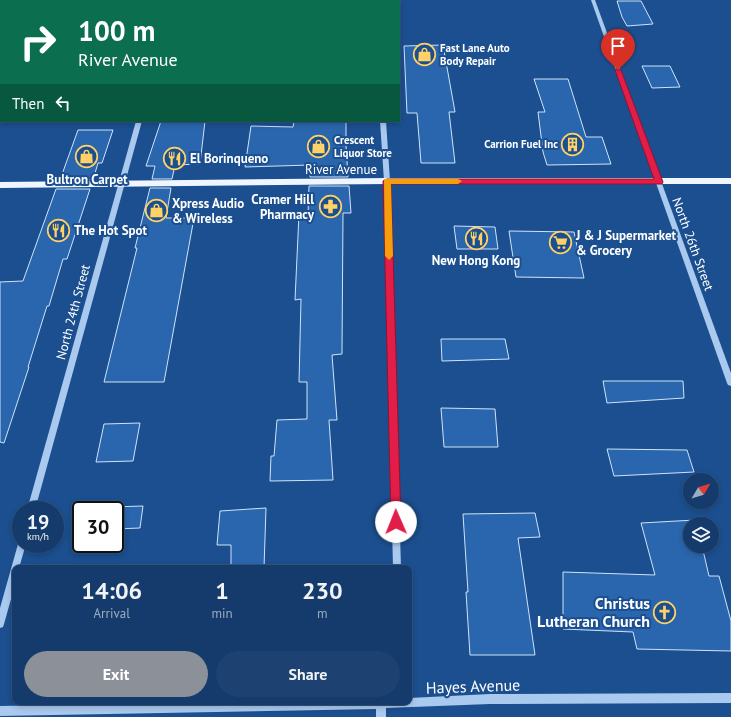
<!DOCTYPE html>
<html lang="en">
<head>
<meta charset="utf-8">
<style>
	:root { --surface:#143b6b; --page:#1d4271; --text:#f1f3f6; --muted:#9dadc1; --line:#33557e; --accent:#8c9099 }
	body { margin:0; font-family:"PT Sans",sans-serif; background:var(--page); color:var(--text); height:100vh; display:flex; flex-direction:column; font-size:15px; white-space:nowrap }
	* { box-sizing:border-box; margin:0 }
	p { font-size:13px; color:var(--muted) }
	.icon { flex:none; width:22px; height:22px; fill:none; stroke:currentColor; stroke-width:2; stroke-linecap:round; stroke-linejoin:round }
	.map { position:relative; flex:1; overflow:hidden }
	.panel { position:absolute; left:12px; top:565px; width:400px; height:140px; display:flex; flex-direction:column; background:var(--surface); border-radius:8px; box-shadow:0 2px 6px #0003,0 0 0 1px var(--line) }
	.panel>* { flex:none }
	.hud { position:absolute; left:0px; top:0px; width:400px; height:122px; box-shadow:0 2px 6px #0003,0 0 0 1px var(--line); background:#0b6e4f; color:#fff; overflow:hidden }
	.needle { width:26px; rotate:52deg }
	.tools { position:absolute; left:683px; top:473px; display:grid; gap:8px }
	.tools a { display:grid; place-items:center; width:36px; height:36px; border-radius:50%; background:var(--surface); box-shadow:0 2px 6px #0003,0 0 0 1px var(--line); font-size:20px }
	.speed { position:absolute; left:12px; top:501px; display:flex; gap:8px; font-size:20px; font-weight:700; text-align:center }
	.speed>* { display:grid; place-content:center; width:52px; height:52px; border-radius:50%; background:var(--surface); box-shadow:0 2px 6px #0003,0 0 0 1px var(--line); line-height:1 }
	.speed small { font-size:10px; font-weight:400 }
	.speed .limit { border:2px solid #111; border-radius:6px; background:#fff; color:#111 }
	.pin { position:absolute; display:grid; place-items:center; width:34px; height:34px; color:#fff; margin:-41px -17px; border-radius:50% 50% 50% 0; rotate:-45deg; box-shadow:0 0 4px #0007 }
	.pin .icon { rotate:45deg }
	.me { position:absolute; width:44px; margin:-22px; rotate:359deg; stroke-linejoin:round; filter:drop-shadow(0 0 3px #0008) }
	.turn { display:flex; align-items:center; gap:14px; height:84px; padding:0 12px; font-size:18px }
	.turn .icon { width:52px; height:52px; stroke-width:2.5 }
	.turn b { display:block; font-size:28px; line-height:34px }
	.then { display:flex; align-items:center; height:38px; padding:0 12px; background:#0003; gap:8px; font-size:15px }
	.eta { display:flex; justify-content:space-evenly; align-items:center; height:68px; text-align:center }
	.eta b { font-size:24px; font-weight:700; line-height:28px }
	.cta { display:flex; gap:8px; margin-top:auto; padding:8px 12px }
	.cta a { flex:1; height:46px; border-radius:24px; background:var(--accent); color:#fff; font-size:16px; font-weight:700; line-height:46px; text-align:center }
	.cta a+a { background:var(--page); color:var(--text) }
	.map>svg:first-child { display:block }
	.building { fill:#2a66ad; stroke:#cfe3fa }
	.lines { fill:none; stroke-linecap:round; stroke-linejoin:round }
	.minor { fill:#a9c9ee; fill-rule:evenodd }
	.major { fill:#f0f6ff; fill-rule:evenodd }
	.route { fill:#e11d48; stroke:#92132f }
	.slow { fill:#f59e0b }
	.labels { text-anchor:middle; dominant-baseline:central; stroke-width:4; stroke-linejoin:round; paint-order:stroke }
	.far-poi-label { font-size:11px; font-weight:bold; fill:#fff; stroke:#1b4f8f; text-anchor:start }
	.poi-label { font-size:13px; font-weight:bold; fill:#fff; stroke:#1b4f8f; text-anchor:start }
	.street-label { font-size:13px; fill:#fff; stroke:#1b4f8f }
	.near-poi-label { font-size:16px; font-weight:bold; fill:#fff; stroke:#1b4f8f; text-anchor:end }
	.near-street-label { font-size:16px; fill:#fff; stroke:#1b4f8f }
</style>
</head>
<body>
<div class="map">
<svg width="731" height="717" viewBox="0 0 731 717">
	<rect width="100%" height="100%" fill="#1b4f8f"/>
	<g class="building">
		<path d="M617 1H641L653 24 627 26 622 17Z"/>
		<path d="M443 45 455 112H449L455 163H421L417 113H407L404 46Z"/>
		<path d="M642 66H670L680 87 652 88Z"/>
		<path d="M534 79H568L586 137H602L611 164 547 165 543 152 538 112H545Z"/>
		<path d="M161 121H205L200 164 175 165 172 179H152L155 166H146Z"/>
		<path d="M294 121H346V145L348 177H310V165L245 167 251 126 293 127Z"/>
		<path d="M78 130H113L102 163H98L93 180H60Z"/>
		<path d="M309 186H349L351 213H343L342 354 332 355 337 420H329L333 480 270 481 271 456H274L277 420 307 419V382H299L301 299 295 300 299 214H308Z"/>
		<path d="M150 188H171L166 218H194L164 382H104L137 248H135Z"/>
		<path d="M56 189H90L67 259H63L49 306H47L28 367H29L4 443 0 442V282L23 281Z"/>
		<path d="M454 226 495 227 498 249H457Z"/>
		<path d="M509 231 574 232 584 278 516 277Z"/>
		<path d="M441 339H505L509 359 442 361Z"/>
		<path d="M603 381H683L684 398 607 403Z"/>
		<path d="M441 408 495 409 498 447H444Z"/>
		<path d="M140 423 133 461 96 462 104 424Z"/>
		<path d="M607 449 687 450 694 472 614 476Z"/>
		<path d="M143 506 140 528 115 529V510H81V530H73L78 508Z"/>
		<path d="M266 508 264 568H231V545H217L220 511Z"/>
		<path d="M535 513 540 537 518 538 535 655H470L466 592H468L463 514Z"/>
		<path d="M695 520 696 524H690V546H702L709 576H719L731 621V651L637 649 633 632 563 629V572L655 575 641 523Z"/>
	</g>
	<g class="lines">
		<g class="minor">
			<rect x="172" y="0" width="4" height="1"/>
			<rect x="374" y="0" width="4" height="1"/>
			<path d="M591 0H595L731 373V386L728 385 727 383Z"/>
			<rect x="0" y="2" width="1" height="2"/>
			<path d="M136 121H142L35 510H27Z"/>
			<path d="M380 121H386L390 181 401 568H393L384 181Z"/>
			<path d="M21 540V544H26L19 568H15V585L4 624 3 627 0 628V608L18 544 19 541Z"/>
			<path d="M731 693V703L490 704 386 708V717H376V709L0 716V706L234 702H409V698L490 694Z"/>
		</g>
		<path class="major" d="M387 178H731V184H387L0 188V182Z"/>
	</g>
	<path class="route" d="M616 69 621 70 663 182 662 184H391L401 522 400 525 396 527 392 525 391 522 383 181 387 179H654L615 70Z"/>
	<path class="slow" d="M384 179H458L462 181 458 184H391L393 256 389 260 385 256Z"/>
	<defs>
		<symbol id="shop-ring" viewBox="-11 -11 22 22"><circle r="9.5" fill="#1b4f8f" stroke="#ffd166" stroke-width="1.5"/><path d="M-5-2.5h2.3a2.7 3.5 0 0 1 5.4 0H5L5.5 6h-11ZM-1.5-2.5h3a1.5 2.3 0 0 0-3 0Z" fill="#ffd166"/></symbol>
		<symbol id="building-ring" viewBox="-11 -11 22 22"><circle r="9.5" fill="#1b4f8f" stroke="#ffd166" stroke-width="1.5"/><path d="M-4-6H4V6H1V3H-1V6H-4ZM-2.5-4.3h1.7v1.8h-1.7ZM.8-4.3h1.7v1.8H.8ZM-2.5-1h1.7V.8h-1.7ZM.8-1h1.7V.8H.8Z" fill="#ffd166"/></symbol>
		<symbol id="restaurant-ring" viewBox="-11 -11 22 22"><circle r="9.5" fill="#1b4f8f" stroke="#ffd166" stroke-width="1.5"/><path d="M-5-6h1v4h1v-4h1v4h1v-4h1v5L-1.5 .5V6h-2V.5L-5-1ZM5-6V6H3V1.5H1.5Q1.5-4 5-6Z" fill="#ffd166"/></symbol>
		<symbol id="pharmacy-ring" viewBox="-11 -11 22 22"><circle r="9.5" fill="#1b4f8f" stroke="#ffd166" stroke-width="1.5"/><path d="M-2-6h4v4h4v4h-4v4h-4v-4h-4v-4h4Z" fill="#ffd166"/></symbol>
		<symbol id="supermarket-ring" viewBox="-11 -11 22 22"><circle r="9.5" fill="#1b4f8f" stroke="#ffd166" stroke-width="1.5"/><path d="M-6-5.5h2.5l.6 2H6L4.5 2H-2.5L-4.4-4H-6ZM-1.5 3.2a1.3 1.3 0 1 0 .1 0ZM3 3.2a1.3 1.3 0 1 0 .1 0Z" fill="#ffd166"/></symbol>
		<symbol id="church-ring" viewBox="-11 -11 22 22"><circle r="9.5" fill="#1b4f8f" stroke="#ffd166" stroke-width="1.5"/><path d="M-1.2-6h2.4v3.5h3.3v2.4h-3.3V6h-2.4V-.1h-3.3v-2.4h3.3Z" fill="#ffd166"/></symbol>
	</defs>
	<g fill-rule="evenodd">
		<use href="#shop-ring" x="412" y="42" width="25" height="25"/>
		<use href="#building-ring" x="560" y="132" width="25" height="25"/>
		<use href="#shop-ring" x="306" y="134" width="25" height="25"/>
		<use href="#shop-ring" x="74" y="144" width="25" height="25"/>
		<use href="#restaurant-ring" x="162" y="146" width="25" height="25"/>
		<use href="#pharmacy-ring" x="318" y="194" width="25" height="25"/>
		<use href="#shop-ring" x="144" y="198" width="25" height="25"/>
		<use href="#restaurant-ring" x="46" y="218" width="25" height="25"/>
		<use href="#restaurant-ring" x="464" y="226" width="25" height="25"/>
		<use href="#supermarket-ring" x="548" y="230" width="25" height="25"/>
		<use href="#church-ring" x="652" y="600" width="25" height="25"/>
	</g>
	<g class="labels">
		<g class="far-poi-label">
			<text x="440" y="48">Fast Lane Auto<tspan x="440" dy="13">Body Repair</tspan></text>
			<text x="334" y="140">Crescent<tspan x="334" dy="13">Liquor Store</tspan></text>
			<text x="558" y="144" text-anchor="end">Carrion Fuel Inc</text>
		</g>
		<g class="poi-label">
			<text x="190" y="158">El Borinqueno</text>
			<text x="87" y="179" text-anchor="middle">Bultron Carpet</text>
			<text x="314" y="199" text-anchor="end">Cramer Hill<tspan x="314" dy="15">Pharmacy</tspan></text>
			<text x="172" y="203">Xpress Audio<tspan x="172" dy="15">&amp; Wireless</tspan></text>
			<text x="74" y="230">The Hot Spot</text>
			<text x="576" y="235">J &amp; J Supermarket<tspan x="576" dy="15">&amp; Grocery</tspan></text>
			<text x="476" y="260" text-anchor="middle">New Hong Kong</text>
		</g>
		<g class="street-label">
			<text x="341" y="169">River Avenue</text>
			<text transform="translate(693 244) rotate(70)">North 26th Street</text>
			<text transform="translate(73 312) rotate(-75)">North 24th Street</text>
		</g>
		<g class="near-poi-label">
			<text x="650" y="603">Christus<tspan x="650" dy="18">Lutheran Church</tspan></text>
		</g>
		<g class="near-street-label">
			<text transform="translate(473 686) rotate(-2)">Hayes Avenue</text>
		</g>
	</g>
</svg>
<div class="tools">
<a><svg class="needle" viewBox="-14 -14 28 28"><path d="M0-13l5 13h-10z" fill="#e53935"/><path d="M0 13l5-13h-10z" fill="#9dadc1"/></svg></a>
<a><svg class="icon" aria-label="layers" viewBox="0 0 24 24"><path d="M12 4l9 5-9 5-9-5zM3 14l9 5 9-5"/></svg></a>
</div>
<div class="speed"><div>19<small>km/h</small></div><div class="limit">30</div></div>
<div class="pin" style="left:618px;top:70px;background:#d93025"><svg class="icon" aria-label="arrive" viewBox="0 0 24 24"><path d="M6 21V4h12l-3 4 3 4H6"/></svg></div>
<svg class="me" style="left:396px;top:522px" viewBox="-20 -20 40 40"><circle r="19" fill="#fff"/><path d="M0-13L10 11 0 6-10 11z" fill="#e11d48"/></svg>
<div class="hud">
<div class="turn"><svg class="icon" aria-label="right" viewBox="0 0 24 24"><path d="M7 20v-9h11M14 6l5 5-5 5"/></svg><div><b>100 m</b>River Avenue</div></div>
<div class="then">Then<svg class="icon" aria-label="left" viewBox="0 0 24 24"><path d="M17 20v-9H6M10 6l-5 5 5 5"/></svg></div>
</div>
<section class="panel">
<div class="eta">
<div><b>14:06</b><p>Arrival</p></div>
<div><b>1</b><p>min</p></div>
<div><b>230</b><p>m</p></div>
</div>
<div class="cta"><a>Exit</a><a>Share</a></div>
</section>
</div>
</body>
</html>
